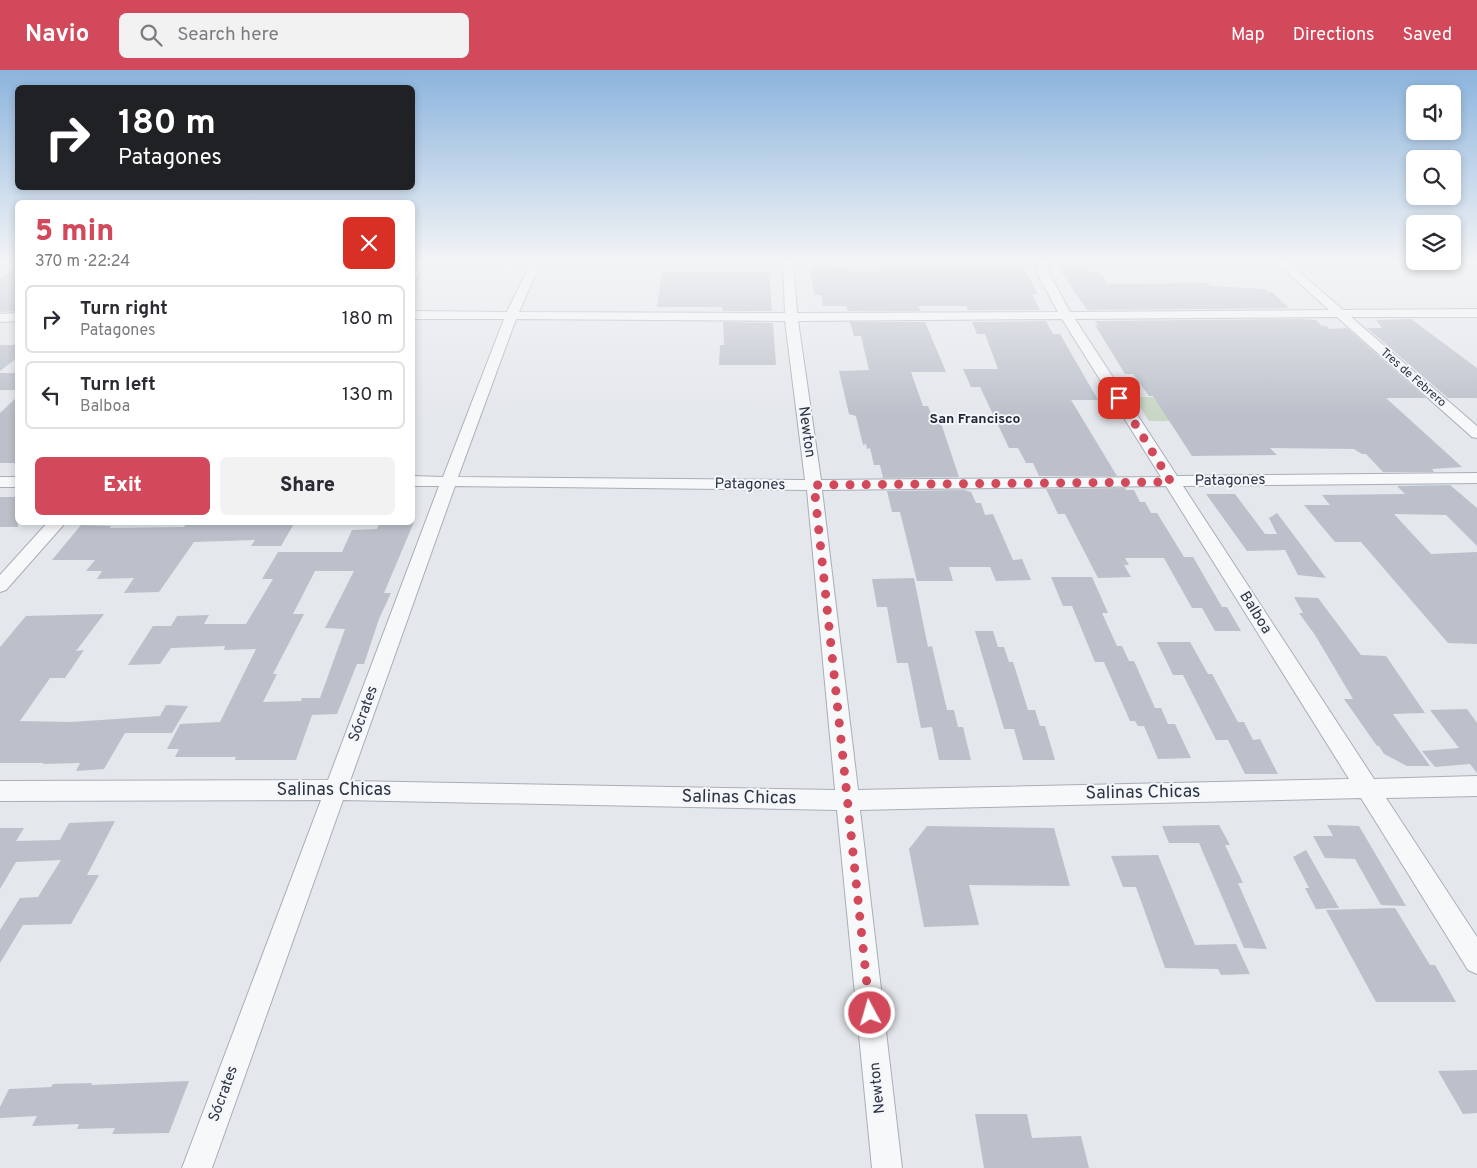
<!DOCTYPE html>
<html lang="en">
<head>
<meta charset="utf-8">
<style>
	:root { --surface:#fff; --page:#f2f2f3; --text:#2b2b33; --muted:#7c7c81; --line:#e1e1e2; --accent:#d1495b }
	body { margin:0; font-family:Overpass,sans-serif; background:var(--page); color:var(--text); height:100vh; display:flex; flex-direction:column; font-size:19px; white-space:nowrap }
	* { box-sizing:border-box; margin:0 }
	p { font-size:16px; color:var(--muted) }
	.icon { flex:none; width:28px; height:28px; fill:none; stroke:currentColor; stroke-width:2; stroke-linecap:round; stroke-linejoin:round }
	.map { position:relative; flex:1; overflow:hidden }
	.drawer { position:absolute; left:15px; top:130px; width:400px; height:325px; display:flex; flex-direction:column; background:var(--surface); border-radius:8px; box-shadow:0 2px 8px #0003 }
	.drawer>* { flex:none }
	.banner { position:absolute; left:15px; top:15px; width:400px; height:105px; border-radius:8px; box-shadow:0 2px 8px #0003; background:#202124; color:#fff; overflow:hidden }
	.buttons { position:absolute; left:1406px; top:15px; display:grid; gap:10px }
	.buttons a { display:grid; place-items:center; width:55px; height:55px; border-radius:8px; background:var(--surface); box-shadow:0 2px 8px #0003; font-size:25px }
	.pin { position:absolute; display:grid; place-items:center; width:42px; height:42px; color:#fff; margin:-21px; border-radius:10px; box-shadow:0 2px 8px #0006 }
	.me { position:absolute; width:55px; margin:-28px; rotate:354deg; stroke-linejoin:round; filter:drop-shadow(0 0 4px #0008) }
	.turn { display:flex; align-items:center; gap:18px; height:105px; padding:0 20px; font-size:22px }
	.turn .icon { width:65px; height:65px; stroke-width:2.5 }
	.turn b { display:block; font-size:35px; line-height:42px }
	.round { display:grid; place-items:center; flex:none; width:52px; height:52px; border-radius:8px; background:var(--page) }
	.summary { display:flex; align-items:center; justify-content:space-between; height:85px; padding:0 20px }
	h1 { font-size:30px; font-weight:800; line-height:38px; color:var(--accent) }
	.cta { display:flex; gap:10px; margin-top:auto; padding:10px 20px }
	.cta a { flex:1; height:58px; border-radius:8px; background:var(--accent); color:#fff; font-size:20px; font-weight:800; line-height:58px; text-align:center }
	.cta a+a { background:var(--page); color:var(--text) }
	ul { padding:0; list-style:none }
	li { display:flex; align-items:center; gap:15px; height:68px; margin:0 10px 8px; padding:0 10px; border:2px solid var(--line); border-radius:8px }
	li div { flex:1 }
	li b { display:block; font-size:19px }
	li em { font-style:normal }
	header { display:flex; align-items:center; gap:30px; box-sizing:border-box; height:70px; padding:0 25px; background:var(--accent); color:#fff }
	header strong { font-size:24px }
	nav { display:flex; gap:28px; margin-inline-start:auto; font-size:18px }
	.search { width:350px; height:45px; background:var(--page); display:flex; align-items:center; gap:12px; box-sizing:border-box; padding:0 18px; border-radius:8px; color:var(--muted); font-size:19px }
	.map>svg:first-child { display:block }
	.green { fill:#c9d6c5 }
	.building { fill:#bbc0ca; fill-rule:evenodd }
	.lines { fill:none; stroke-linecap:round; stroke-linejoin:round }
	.minor-casing { stroke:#a9aeb7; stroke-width:2 }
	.minor { fill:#f7f8fa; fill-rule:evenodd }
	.route { stroke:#d1495b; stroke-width:9; stroke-dasharray:0 16.2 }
	.labels { text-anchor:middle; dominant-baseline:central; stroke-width:4; stroke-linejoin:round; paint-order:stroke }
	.far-street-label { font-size:12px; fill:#2b3445; stroke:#f4f6f9 }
	.far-neighbourhood-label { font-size:14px; font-weight:bold; fill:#1d2536; stroke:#f4f6f9 }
	.street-label { font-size:15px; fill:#2b3445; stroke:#f4f6f9 }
	.near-street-label { font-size:18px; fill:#2b3445; stroke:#f4f6f9 }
</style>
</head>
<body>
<header>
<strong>Navio</strong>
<div class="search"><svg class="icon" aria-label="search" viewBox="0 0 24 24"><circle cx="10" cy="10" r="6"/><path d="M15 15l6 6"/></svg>Search here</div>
<nav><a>Map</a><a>Directions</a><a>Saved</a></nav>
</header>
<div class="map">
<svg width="1477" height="1098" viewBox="0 0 1477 1098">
	<rect width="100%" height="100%" fill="#e4e7ec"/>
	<path class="green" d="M1134 327H1226L1245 351H1149Z"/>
	<g class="building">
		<path d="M1060 194H1083L1091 202H1099L1108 214 1207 213 1210 216 1265 219 1268 222H1272L1289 238 1087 240 1057 196H1061Z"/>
		<path d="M892 195 1023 196 1038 224H1032L1040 240H968L966 236H918L921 241H848L846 236H823L821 225H814L810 196H833V198L879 199 878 196Z"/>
		<path d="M16 198 18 241 0 242V209Z"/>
		<path d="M662 202H769L772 241H723L722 237H657Z"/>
		<path d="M1300 249 1316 250 1322 256H1327L1329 259 1347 258 1426 328H1386L1462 397 1432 399 1434 402H1383L1366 384H1362L1354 379 1270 378 1277 385 1192 386 1153 326H1149L1133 304H1125L1095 255 1098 256 1095 251Z"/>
		<path d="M1411 249 1477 298V328H1448L1367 258H1382L1376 250Z"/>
		<path d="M1046 251 1053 264H1060L1098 330H1071L1117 406H1039L1033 393H1026L1018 378H1009L980 317H971L963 299H998L985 264H977L972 252Z"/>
		<path d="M723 252 773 253 776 295H719L720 275H724Z"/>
		<path d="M850 252H925L946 302H911L923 336H928L931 344H938L959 407 883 408 880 395H874L870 378 867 379 866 374 863 375 856 346 849 344 839 301 869 300 861 266H854Z"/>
		<path d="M0 275H18V287L0 301Z"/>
		<rect x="0" y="303" width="18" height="17"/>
		<path d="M18 326V393H0V343Z"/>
		<path d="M1450 415 1477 438V476L1446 445 1394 444 1431 484 1477 482V574L1448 573 1361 472H1335L1304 435H1330L1322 425 1405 424 1397 416Z"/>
		<path d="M1125 418 1126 420H1134L1140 432H1145L1151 443H1157L1184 487H1193L1222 537H1227L1241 561H1215L1202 538H1192L1164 488H1125L1129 495H1124L1131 507 1098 508 1065 444H1058L1046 419Z"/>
		<path d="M964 420 971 422 976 433H981L985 445 993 444 1013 490 1022 489 1031 510 996 511 990 497H949L953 511H917L900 442H892L887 421Z"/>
		<path d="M1206 424H1235L1265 464H1277L1269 448 1277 443 1326 508 1298 505 1285 480 1247 481Z"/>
		<rect x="0" y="427" width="18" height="30"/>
		<path d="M187 452H295L281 476H251L255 470 194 472 159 522 124 523 134 508 97 509 102 501H86L95 490H52L81 455 111 456 110 458 184 457Z"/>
		<path d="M380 452H414L384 523H391L379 549 364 594H357L337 644 312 645 296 690H235L236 687H175L179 679H167L180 654 220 652 256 579 224 580 225 576 171 578 160 594 128 595 153 556H171L177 546 209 545 204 554H246L273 509H262L278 482H342L352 460 377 459ZM315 501H354L325 558 345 559 320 628H302L301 631 263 632 277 604H273L304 544H293Z"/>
		<path d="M1051 507H1092L1108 543H1102L1117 576H1122L1129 591H1134L1155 638H1161L1168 654H1175L1191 688 1158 689 1144 656H1138L1135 651H1130L1104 592H1095L1072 536H1063Z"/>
		<path d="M914 508 928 577 932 576 947 640H954L958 657H963L971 690H939L932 657 921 658 908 593H897L887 537H877L872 509Z"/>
		<path d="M1294 527 1318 528 1361 585 1386 586 1425 643 1393 644 1430 696H1407L1384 684 1379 676H1377L1344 629H1353L1315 565 1299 543H1303Z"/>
		<path d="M104 544 76 581 84 580 65 608H50L20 651 71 652 160 646 166 635 188 636 172 663H125L104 699 76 701 80 693 43 694 44 693H0V577L26 546Z"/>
		<path d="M975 561H993L998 577H1004L1009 592H1013L1028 640H1035L1040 656H1045L1055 690H1023L1014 659H1004Z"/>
		<path d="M1157 572H1190L1208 604H1212L1238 652H1244L1253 670 1260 669 1278 704H1245L1228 670H1216L1183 605H1173Z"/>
		<path d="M1467 639 1477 653V703L1470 694 1435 697 1422 681 1459 678 1430 640Z"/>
		<path d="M115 751 87 805H99L71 854 23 855 0 893V860L20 828 38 827 61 790 16 792 0 819V758H24L16 771 60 770 69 753Z"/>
		<path d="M1219 755 1230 775H1225L1243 813H1238L1267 879 1244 878 1199 773H1169L1162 756Z"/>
		<path d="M1327 755 1359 756 1406 836 1381 835 1355 789 1325 788 1313 766H1333Z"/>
		<path d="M927 756 1054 758 1070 816 969 815 979 855 924 857 909 779Z"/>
		<path d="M1306 780 1339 838 1316 839 1305 818H1309L1293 787Z"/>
		<path d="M1158 785 1195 875 1236 874 1250 904 1221 905 1218 899 1165 898 1136 817H1123L1111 786Z"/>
		<path d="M1395 838 1430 895H1435L1456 932H1376L1326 840Z"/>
		<path d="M1477 1000V1043L1463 1044 1438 1001Z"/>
		<path d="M189 1011 169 1063 112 1064 115 1058 77 1059 79 1054 32 1056 37 1046 0 1048V1037L9 1019 51 1017 53 1014 92 1013 91 1015Z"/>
		<path d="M975 1044H1027L1032 1068 1081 1066 1089 1098H984Z"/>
	</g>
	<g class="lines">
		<defs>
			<g id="minor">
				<rect x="0" y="192" width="18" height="4"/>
				<path d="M415 192H426L416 210 412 211V197Z"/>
				<path d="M531 192H541L519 242 785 243 783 192H793L797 243 1058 242 1036 201 1039 192H1049L1048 201 1070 242 1329 240 1276 192H1288L1343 240 1477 239V247H1351L1477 356V368L1472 367 1337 247 1075 249 1177 406 1477 403V413L1183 416 1374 709 1477 706V726L1386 728 1477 867V904L1468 900 1361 728 860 740 902 1098H872L837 740 343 730 212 1098H182L321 730 0 731V711L328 710 439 416H412V406L443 407 504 249H412V241L507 242ZM516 249 785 251 805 410 458 407ZM1062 249 1161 407 821 410 798 251ZM455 416 807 420 835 720 350 711ZM1166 416 1349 709 858 720 822 420Z"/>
				<path d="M18 243V251L0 252V244Z"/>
				<rect x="0" y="407" width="18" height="10"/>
				<path d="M48 452H66L6 520 0 522V505Z"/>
			</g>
		</defs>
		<use href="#minor" class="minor-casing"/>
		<use href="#minor" class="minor"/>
	</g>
	<linearGradient id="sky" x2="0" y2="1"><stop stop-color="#8bb4dd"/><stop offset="0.55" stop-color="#f3f4f6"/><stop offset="1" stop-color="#f3f4f6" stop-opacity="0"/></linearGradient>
	<rect width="1477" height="346" fill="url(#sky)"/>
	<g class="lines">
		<path class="route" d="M870 943 814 415 1171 412 1119 328"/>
	</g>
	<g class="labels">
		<g class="far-street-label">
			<text transform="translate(1413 308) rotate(41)">Tres de Febrero</text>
		</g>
		<g class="far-neighbourhood-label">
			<text x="975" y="349">San Francisco</text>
		</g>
		<g class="street-label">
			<text transform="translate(806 362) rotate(82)">Newton</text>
			<text transform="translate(1230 411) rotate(-1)">Patagones</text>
			<text transform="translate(750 415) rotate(1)">Patagones</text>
			<text transform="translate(1255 543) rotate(58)">Balboa</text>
			<text transform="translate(364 644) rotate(-70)">Sócrates</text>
			<text transform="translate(878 1018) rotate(-96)">Newton</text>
			<text transform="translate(224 1024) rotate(-70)">Sócrates</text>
		</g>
		<g class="near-street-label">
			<text x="334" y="720">Salinas Chicas</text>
			<text transform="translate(1143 723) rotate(-1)">Salinas Chicas</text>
			<text transform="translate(739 728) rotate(1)">Salinas Chicas</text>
		</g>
	</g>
</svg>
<div class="buttons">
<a><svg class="icon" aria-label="sound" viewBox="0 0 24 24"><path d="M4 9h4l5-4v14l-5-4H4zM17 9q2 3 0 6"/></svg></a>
<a><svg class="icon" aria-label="search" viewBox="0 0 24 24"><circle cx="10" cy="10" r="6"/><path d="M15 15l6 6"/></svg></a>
<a><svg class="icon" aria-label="layers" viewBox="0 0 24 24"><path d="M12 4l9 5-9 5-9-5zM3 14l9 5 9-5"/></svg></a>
</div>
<div class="pin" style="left:1119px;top:328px;background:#d93025"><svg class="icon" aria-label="arrive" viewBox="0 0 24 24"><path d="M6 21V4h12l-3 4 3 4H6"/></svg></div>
<svg class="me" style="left:870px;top:943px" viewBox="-20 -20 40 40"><circle r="17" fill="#d1495b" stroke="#fff" stroke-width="3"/><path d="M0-11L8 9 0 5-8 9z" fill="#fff"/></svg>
<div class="banner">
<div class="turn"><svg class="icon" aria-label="right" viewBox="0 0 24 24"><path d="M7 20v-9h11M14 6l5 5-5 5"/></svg><div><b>180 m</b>Patagones</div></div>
</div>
<section class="drawer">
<div class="summary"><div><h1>5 min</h1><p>370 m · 22:24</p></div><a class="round" style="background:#d93025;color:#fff"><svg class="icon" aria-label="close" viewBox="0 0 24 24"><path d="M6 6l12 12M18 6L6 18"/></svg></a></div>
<ul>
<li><svg class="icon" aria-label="right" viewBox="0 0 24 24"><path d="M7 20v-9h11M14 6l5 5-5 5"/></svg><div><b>Turn right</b><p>Patagones</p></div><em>180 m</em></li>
<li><svg class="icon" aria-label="left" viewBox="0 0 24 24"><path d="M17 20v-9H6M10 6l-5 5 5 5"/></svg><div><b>Turn left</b><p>Balboa</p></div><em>130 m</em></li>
</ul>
<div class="cta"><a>Exit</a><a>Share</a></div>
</section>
</div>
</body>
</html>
